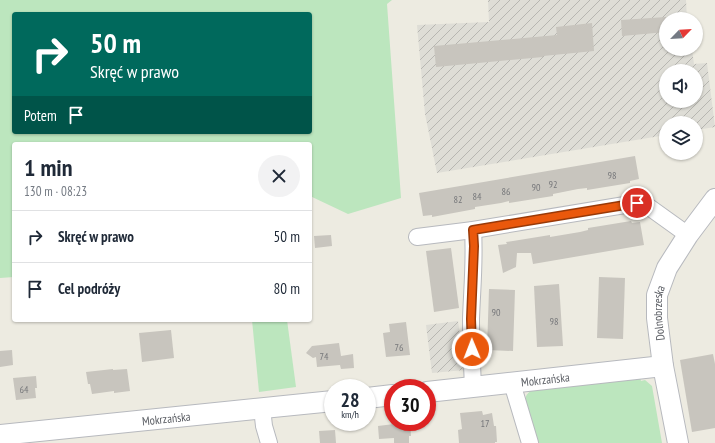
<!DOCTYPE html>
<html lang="pl">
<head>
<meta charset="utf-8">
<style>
	:root { --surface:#fff; --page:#f2f2f3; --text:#1f2937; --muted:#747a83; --line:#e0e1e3 }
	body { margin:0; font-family:"PT Sans Narrow",sans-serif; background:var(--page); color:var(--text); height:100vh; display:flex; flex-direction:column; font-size:15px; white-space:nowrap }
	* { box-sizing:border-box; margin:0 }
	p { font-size:13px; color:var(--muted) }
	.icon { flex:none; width:22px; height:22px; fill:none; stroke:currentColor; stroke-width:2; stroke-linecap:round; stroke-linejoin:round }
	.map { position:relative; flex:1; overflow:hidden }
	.drawer { position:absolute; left:12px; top:142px; width:300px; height:180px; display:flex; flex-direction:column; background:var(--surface); border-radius:4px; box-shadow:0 1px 3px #0004 }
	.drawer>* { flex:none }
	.hud { position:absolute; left:12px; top:12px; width:300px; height:122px; border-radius:4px; box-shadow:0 1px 3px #0004; background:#00695c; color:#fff; overflow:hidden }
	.needle { width:26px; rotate:65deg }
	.controls { position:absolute; left:659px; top:12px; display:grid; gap:8px }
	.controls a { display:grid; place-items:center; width:44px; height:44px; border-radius:50%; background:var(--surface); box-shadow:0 1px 3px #0004; font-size:20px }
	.speed { position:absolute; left:324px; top:379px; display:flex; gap:8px; font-size:20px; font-weight:700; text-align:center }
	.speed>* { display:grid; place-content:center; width:52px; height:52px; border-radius:50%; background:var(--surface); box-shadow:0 1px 3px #0004; line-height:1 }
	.speed small { font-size:10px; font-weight:400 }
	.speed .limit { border:6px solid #d22; background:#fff; color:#111 }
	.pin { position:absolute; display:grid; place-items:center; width:34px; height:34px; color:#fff; margin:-17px; border:2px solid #fff; border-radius:50%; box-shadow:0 1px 4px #0007 }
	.me { position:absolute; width:44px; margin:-22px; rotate:359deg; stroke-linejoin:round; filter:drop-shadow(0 0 3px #0008) }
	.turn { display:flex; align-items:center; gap:14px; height:84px; padding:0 12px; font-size:18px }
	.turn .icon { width:52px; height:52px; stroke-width:2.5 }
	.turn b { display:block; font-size:28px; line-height:34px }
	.then { display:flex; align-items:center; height:38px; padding:0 12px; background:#0003; gap:8px; font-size:15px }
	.round { display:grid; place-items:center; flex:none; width:42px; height:42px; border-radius:21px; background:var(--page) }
	.headline { display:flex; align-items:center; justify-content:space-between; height:68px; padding:0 12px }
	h1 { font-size:24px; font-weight:600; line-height:30px }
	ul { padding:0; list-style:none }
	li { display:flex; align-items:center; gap:12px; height:52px; padding:0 12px; border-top:1px solid var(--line) }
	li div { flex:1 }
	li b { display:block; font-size:15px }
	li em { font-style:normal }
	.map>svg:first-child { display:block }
	.industrial { fill:url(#industrial-furrows); fill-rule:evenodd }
	.grass { fill:#bce6be; fill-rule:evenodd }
	.building { fill:#c8c5be }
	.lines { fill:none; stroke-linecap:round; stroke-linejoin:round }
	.minor-casing { stroke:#b7b9be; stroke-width:18 }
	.tertiary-casing { stroke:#b7b9be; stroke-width:22 }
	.minor { stroke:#fff; stroke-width:16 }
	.tertiary { stroke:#fff; stroke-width:20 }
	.route-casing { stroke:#983908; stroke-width:10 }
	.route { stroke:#ea580c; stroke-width:7 }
	.labels { text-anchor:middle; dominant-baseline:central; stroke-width:3; stroke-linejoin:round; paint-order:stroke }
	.number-label { font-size:10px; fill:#76777a }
	.street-label { font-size:12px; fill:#5a5d63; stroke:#fff }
</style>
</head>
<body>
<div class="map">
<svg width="715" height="443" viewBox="0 0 715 443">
	<defs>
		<pattern id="industrial-furrows" width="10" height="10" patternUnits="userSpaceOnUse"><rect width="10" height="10" fill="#deddd6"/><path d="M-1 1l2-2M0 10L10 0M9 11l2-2" fill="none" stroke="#b7b6b1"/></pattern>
	</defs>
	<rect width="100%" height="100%" fill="#edebe1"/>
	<g class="industrial">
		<path d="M488 0H686L687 19H666V49H692L694 64 707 63 715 127 696 130V123H666V135L437 173 425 114 417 25 489 22ZM666 71H696V101H666Z"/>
		<path d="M458 321 465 370 432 373 426 325Z"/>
	</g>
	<g class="grass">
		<path d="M0 0H392L387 4 401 198 348 214 310 196V144H14V277L0 278ZM14 14H310V132H14Z"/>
		<path d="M252 320H287L296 387 259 392Z"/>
		<path d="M639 374 641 381 645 380 652 386 662 443H537L525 404C525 395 527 393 535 388Z"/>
	</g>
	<g class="building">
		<path d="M666 17V32L622 36 621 20Z"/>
		<path d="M592 23 594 51 543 56V57L436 67 434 46 557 35 556 27Z"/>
		<path d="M635 156 639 179 630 181V183L587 190V188L578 189 553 194V196L509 203V201L501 203 475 207V209L432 217V215L423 216 419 193Z"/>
		<path d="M631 221 632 223 640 222 644 245 533 264 531 253H517L516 267 503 273 498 245 507 244 506 242 513 241 550 235V237L580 232 588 230V228Z"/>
		<path d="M331 235 332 246 315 248 314 236Z"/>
		<path d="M451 248 459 308 434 312 426 251Z"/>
		<path d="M599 277 625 278 623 339 597 338Z"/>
		<path d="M559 284 563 346 537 347 534 286Z"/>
		<path d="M489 289 515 290 513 351 487 350Z"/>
		<path d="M406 322 410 355 386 357 383 333 390 332 389 324Z"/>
		<path d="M171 330 174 358 142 362 139 333Z"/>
		<path d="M339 343 341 356 353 354 354 368 341 369 340 365 317 367 316 357 313 358 306 353 312 346Z"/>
		<path d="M12 350 13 365 0 367V351Z"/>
		<path d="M713 354 715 364V428L692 432 680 360Z"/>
		<path d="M113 369V370L127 369 130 391 114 393V391L92 394 90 384H88L86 372Z"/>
		<path d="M36 376 37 388H35L36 398 16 400 13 378Z"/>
		<path d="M482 411 483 415 492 413 494 426H496L497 442H495V443H459L458 430 462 429 460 413Z"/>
		<path d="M410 422 411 436H409V443H394V438L379 439 378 426Z"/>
		<path d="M335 430 336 443H320L319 431Z"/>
	</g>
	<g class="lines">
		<defs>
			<g id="minor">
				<path d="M473 230C475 260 472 289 471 319 471 342 472 365 473 387"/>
				<path d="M417 237 473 230 637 203 649 207 688 235"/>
				<path d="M512 383 530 443"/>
				<path d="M262 408 264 426 269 443"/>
			</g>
			<g id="tertiary">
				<path id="s1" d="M427 392 663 366"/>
				<path d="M367 398 393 395"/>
				<path id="s2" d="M0 435 333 401"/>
				<path id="s3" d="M678 443 663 366 657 318V295L667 268 688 235 715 199"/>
			</g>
		</defs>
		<use href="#minor" class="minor-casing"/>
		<use href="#tertiary" class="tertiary-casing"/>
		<use href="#minor" class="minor"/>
		<use href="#tertiary" class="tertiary"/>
	</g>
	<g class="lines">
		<defs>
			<path id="route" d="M472 349 471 319 474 246 473 230 637 203"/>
		</defs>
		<use href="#route" class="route-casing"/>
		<use href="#route" class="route"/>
	</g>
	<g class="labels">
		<g class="number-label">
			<text x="612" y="175">98</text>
			<text x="553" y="184">92</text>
			<text x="536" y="187">90</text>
			<text x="506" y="191">86</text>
			<text x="477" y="196">84</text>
			<text x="458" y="199">82</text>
			<text x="496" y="312">90</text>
			<text x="554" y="321">98</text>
			<text x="399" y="347">76</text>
			<text x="324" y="356">74</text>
			<text x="24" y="389">64</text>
			<text x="485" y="423">17</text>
		</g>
		<g class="street-label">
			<text stroke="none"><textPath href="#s3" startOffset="132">Dolnobrzeska</textPath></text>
			<text stroke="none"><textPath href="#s1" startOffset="119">Mokrzańska</textPath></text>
			<text stroke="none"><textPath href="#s2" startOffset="167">Mokrzańska</textPath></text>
		</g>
	</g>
</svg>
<div class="controls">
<a><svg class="needle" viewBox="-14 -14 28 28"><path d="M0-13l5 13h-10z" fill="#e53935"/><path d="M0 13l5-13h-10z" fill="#747a83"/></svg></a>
<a><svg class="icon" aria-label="sound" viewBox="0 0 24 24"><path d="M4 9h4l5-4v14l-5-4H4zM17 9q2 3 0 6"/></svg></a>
<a><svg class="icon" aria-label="layers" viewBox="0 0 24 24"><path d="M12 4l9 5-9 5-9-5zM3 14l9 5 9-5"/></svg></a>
</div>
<div class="speed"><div>28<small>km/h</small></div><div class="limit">30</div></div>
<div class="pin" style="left:637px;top:203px;background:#d93025"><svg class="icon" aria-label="arrive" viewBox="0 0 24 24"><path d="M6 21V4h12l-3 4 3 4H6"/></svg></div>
<svg class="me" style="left:472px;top:349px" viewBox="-20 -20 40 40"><circle r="17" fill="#ea580c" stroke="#fff" stroke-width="3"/><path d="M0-11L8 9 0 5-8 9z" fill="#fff"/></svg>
<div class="hud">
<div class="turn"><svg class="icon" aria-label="right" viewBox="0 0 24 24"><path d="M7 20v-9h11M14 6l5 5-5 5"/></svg><div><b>50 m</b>Skręć w prawo</div></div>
<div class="then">Potem<svg class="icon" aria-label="arrive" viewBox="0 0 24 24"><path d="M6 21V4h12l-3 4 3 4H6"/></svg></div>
</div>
<section class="drawer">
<div class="headline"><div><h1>1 min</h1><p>130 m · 08:23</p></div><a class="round"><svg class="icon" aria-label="close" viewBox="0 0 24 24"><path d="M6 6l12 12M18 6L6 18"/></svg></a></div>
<ul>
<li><svg class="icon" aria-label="right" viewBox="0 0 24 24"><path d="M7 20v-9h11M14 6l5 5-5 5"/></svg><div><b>Skręć w prawo</b></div><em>50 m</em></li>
<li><svg class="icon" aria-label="arrive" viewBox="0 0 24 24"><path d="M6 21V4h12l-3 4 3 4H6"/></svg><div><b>Cel podróży</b></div><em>80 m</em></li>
</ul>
</section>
</div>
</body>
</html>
